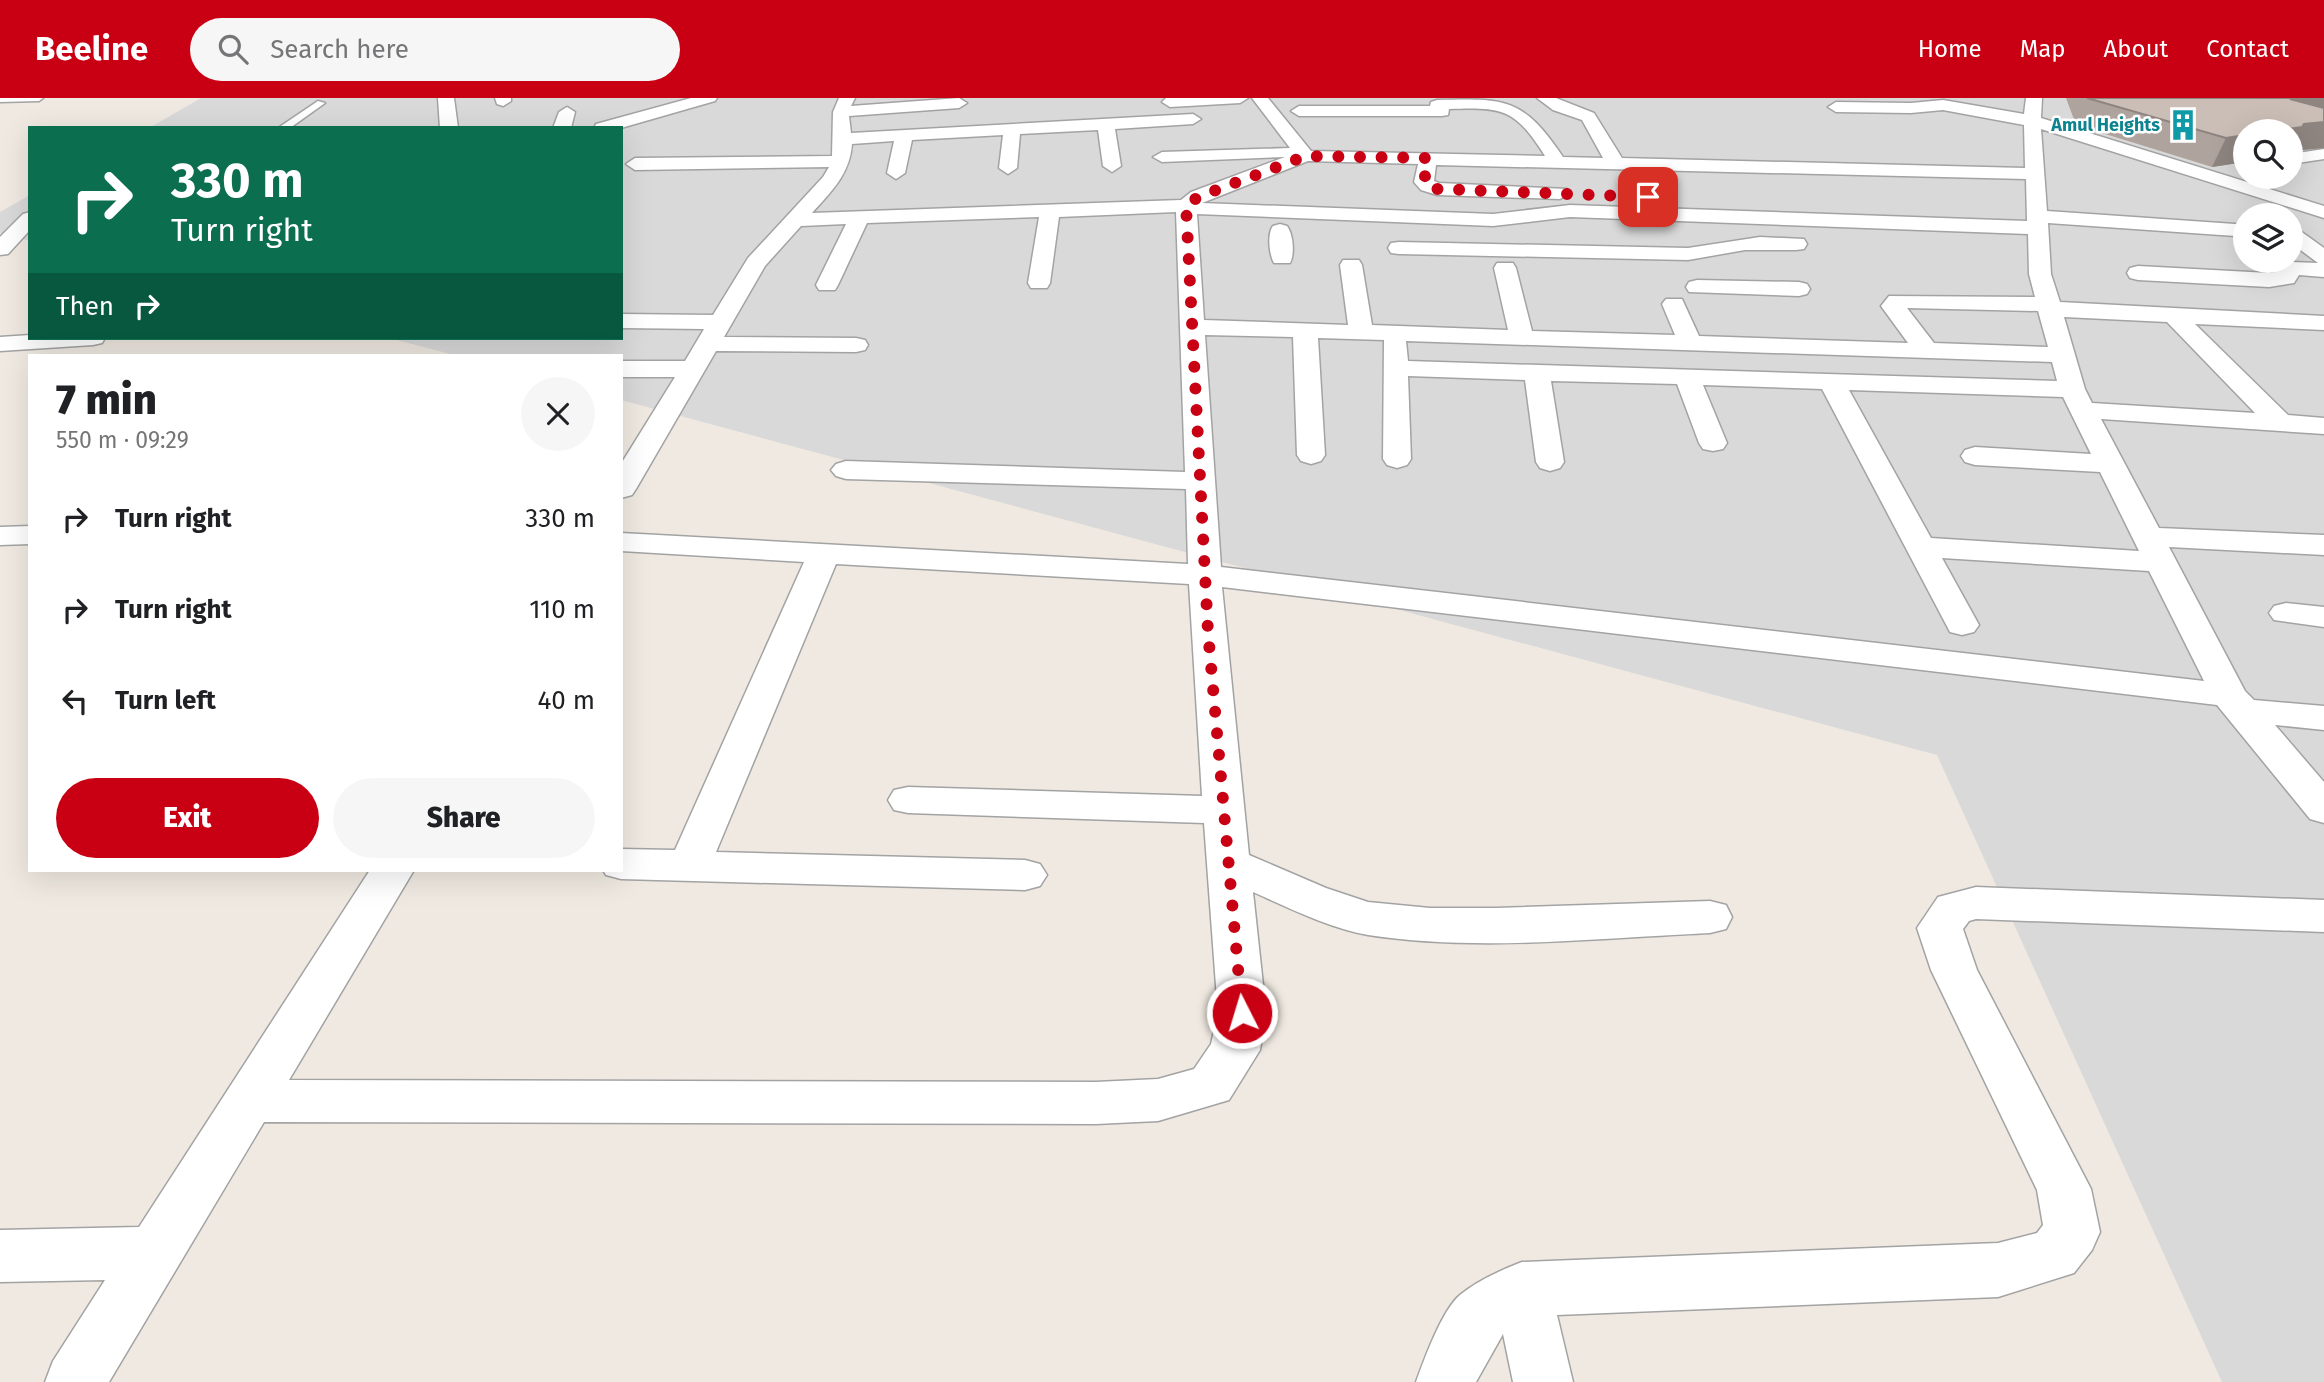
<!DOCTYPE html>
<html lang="en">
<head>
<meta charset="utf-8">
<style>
	:root { --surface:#fff; --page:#f6f6f6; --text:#202124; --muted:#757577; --accent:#c90013 }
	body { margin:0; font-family:"Fira Sans",sans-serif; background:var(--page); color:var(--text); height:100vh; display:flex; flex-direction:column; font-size:26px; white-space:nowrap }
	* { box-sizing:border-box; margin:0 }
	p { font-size:23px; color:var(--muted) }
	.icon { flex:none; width:38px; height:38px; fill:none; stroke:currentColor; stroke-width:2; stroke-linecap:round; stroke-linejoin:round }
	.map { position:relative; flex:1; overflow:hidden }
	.drawer { position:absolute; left:28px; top:256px; width:595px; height:518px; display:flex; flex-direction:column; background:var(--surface); border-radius:0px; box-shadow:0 7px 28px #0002 }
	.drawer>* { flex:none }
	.top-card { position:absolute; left:28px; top:28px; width:595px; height:214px; border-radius:0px; box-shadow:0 7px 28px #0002; background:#0b6e4f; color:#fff; overflow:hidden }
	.buttons { position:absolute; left:2233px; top:21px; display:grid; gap:14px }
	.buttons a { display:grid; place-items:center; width:70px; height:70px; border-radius:50%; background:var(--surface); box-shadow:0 7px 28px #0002; font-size:35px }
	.pin { position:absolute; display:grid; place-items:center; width:60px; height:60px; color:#fff; margin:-30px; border-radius:14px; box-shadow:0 4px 10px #0006 }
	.me { position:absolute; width:77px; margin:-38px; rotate:355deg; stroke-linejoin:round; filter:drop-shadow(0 0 5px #0008) }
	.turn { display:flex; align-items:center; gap:24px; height:147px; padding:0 28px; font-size:32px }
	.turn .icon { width:91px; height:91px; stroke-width:2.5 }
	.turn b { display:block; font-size:49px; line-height:60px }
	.then { display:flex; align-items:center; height:66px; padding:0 28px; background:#0003; gap:14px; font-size:26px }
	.round { display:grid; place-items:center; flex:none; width:74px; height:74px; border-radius:37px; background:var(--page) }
	.head { display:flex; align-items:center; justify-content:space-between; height:119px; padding:0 28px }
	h1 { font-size:42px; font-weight:800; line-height:52px }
	.primary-button { display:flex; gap:14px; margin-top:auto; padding:14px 28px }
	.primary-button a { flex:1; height:80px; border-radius:42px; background:var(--accent); color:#fff; font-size:28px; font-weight:800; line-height:80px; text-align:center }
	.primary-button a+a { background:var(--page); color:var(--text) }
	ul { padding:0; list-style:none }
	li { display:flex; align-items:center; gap:21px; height:91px; padding:0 28px }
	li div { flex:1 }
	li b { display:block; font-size:26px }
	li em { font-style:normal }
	header { display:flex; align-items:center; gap:42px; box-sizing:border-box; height:98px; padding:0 35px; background:var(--accent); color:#fff }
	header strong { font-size:33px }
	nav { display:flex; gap:38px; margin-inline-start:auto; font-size:24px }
	.search { width:490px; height:63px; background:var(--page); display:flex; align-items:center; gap:18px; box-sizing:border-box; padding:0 24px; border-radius:38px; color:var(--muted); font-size:26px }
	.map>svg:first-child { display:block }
	.residential { fill:#dad9d9; fill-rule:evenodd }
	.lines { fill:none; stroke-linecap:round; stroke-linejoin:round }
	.lane-casing { stroke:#a3a3a3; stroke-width:3 }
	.street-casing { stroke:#a3a3a3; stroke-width:3 }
	.lane { fill:#fff; fill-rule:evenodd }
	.street { fill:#fff; fill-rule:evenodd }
	.wall { fill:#afa39d }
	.shaded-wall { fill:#8e8580 }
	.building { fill:#cbbeb7; stroke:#8e8580; stroke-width:2 }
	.route { stroke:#c90013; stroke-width:12; stroke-dasharray:0 21.6 }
	.labels { text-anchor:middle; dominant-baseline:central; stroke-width:5; stroke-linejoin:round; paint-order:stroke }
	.far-culture-label { font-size:18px; font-weight:bold; fill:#0d838f; stroke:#fff; text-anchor:end }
</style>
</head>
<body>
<header>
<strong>Beeline</strong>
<div class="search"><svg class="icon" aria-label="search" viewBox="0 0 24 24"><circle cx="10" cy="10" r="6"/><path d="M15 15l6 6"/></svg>Search here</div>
<nav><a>Home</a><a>Map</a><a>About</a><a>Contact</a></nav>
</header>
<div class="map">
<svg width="2324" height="1284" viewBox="0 0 2324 1284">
	<rect width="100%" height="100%" fill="#efe9e1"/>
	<g class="residential">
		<path d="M201 0H2324V1284H2222L1937 657 621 302V257H454L389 240H621V30H149ZM2245 33H2291V79H2245ZM2245 117H2291V163H2245Z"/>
		<path d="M30 97V143L0 135V114Z"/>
	</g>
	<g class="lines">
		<defs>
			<g id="lane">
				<path d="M0 0H43L39 3 0 4Z"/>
				<path d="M318 3 325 5 290 30H278Z"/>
			</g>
			<g id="street">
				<path d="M438 0H454L458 30H440Z"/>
				<path d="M495 0H511V3L503 8 497 6Z"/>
				<path d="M691 0H717L715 3 621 30H594L596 26Z"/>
				<path d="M839 0H855L851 8 959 0 967 5 959 10 849 18 851 35 1193 16 1201 21 1193 26 1115 31 1121 68 1112 74 1103 68 1098 32 1020 36 1017 70 1008 76 999 70 1003 37 912 42 905 75 896 81 887 75 894 43 852 46C850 76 831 94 812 115L1181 102 1191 94 1285 59 1162 64 1153 59 1162 54 1290 50 1252 0H1268L1311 53 1545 58C1515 11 1504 9 1449 11L1448 17 1442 18H1299L1291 13 1299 8H1430L1431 4 1437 2C1507 0 1523 0 1563 59L1603 60 1582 22 1553 12 1537 0H1556L1594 15 1622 60 2025 70 2024 27 1943 12 1911 15 1836 14 1828 9 1836 4 1911 5 1943 2 2024 16 2026 0H2042L2041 20 2324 108V120L2041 31 2047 113 2235 126 2242 128 2245 132 2242 136 2235 138 2048 125 2051 176 2060 204 2324 218V232L2195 226 2288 317 2324 320V336L2101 321 2159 430 2324 437V457L2169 449 2245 593 2254 602 2324 608V632L2275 627 2324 684V725L2310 721 2217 607 1222 489 1249 757 1326 790 1368 804 1430 810H1496L1710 803 1726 807 1732 819 1726 831 1710 835C1600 840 1477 854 1368 837 1329 830 1289 810 1253 794L1266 915 1260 952 1229 1002 1158 1023 1096 1026 264 1024 109 1284H45L53 1263 105 1182 0 1184V1132L139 1129 370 772H414L289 982 1096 984 1158 981 1194 971 1211 946 1218 915 1204 725 908 715 894 712 888 702 894 692 908 689 1202 698 1189 486 836 466 716 754 1025 762 1040 766 1047 777 1040 788 1025 792 621 781 606 777 603 772H621V751L675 752 804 464 621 453V435L1188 466 1186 391 846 381 836 378 831 372 836 366 846 363 1185 374 1176 114 1059 119 1050 185 1047 190H1031L1028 185 1039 119 867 125 838 187 835 192H819L816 187 846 126 801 128 765 168 724 239 856 240 865 242 868 247 865 252 856 254 716 253 636 391 632 397 621 400V366L675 279H621V263H685L704 231 621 230V216L713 217 748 160 823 79 829 69 635 72 626 66 635 60 832 58 833 14ZM1308 63 1418 66 1414 84 1421 92 1437 97 1560 101 1570 95 1567 91 1439 85 1434 83 1436 67 2026 81 2027 123 1570 107 1493 116 1202 105ZM1197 116 1493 128 1570 119 2028 136 2029 176 2035 199 1889 198 1881 208 1908 245 1699 238 1682 201H1666L1662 206 1675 237 1532 233 1516 170 1513 165H1497L1494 170 1508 232 1372 227 1362 167 1359 162H1343L1340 167 1348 227 1204 222ZM1907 210 2038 213 2048 249 1934 245ZM2064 219 2167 224 2255 315 2092 305 2085 291ZM1205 237 1293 239 1297 357 1301 363 1311 366 1321 363 1325 357 1318 240 1384 242 1383 361 1387 367 1397 370 1407 367 1411 361 1408 278 1525 282 1536 364 1540 370 1550 373 1560 370 1564 364 1551 283 1677 286 1699 345 1703 351 1713 353 1723 351 1727 345 1703 287 1822 291 1950 534 1962 537 1974 534 1979 527 1942 460 2149 473 2204 583 1221 469ZM1406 243 2052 264 2057 283 1408 263ZM1849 292 2063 299 2091 356 1975 349 1965 352 1961 358 1965 364 1975 367 2100 374 2139 453 1931 440Z"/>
				<path d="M1166 0H1248L1240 5 1170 9 1162 4Z"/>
				<path d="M567 9 575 14 571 30H553L559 14Z"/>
				<path d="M2324 51V61L2291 66V56Z"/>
				<path d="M30 114V132L8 156 0 157V139L23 116Z"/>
				<path d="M1280 126 1287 128C1293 136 1295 156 1290 165H1274C1269 156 1267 136 1273 128Z"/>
				<path d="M2291 130 2299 132 2324 150V179L2299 177 2294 185 2269 189 2138 182 2130 180 2127 175 2130 170 2138 168 2269 175 2276 174 2264 163 2318 165 2291 145Z"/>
				<path d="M1760 139 1804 141 1807 146 1804 151 1796 152H1745L1688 162 1399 156 1391 155 1388 150 1391 145 1399 144 1688 150Z"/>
				<path d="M1697 182 1799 184 1807 186 1810 191 1807 196 1799 198 1689 194 1686 189 1689 184Z"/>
				<path d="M30 237V240H105L102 245 93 247 0 253V239Z"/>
				<path d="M30 428V446L0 447V429Z"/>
				<path d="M2286 505 2324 509V529L2274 522 2269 515 2274 508Z"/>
				<path d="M1976 789 2324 802V834L1976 821 1969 823 1963 831 1977 872 2091 1091 2100 1134 2092 1152 2074 1175 1998 1199 1557 1217 1573 1284H1513L1503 1236 1476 1284H1416C1424 1262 1442 1212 1460 1197 1477 1183 1501 1172 1522 1164L1998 1145 2037 1135 2043 1127 2037 1092 1931 872 1917 830 1938 799Z"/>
			</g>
		</defs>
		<use href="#lane" class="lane-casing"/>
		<use href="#street" class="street-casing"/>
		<use href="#lane" class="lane"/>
		<use href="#street" class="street"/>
	</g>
	<path class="wall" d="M2066 0H2324V50L2291 53 2245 33V64L2212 69 2076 27Z"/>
	<g class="shaded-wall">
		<path d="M2296 0H2324V20L2290 1Z"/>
		<path d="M2324 24V50L2291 53V33H2273L2304 26Z"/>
		<path d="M2245 37V64L2212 69 2226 40Z"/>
	</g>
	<path class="building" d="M2087 0H2296L2290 1 2324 10V24L2304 26 2302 29 2273 33H2245V37L2226 40Z"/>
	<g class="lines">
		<path class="route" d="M1242 915 1208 534 1186 108 1198 99 1306 58 1428 60 1424 84 1428 88 1437 91 1648 99"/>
	</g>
	<defs>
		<symbol id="building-bare" viewBox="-9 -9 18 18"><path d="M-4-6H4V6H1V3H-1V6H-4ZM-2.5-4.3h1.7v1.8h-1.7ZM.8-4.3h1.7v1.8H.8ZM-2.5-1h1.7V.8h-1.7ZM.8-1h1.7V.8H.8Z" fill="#0f9aa8" stroke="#fff" stroke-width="2.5" paint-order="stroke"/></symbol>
	</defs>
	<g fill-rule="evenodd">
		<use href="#building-bare" x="2161" y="5" width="44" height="44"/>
	</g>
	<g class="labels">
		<g class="far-culture-label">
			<text x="2160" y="27">Amul Heights</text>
		</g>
	</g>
</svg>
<div class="buttons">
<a><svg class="icon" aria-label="search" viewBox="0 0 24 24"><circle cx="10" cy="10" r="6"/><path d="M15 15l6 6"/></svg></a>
<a><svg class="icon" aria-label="layers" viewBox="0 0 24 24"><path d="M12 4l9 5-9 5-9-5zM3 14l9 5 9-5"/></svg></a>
</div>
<div class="pin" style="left:1648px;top:99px;background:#d93025"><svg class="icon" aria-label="arrive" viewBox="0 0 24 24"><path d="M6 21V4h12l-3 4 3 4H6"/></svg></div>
<svg class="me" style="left:1242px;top:915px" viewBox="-20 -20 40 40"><circle r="17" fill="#c90013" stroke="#fff" stroke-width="3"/><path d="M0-11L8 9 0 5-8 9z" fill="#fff"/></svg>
<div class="top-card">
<div class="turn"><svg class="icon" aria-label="right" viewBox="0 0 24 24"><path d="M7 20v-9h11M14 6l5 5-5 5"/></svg><div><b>330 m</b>Turn right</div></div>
<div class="then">Then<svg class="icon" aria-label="right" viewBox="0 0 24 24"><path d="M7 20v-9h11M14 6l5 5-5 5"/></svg></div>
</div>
<section class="drawer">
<div class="head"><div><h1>7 min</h1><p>550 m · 09:29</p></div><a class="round"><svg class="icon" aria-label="close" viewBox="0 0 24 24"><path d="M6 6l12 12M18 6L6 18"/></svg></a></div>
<ul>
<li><svg class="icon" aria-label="right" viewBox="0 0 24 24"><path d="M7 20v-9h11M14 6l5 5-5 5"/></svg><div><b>Turn right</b></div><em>330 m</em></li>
<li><svg class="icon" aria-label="right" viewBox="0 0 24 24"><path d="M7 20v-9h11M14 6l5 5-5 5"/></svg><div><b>Turn right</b></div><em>110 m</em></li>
<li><svg class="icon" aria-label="left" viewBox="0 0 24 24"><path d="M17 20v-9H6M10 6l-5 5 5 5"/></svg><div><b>Turn left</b></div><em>40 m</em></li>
</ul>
<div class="primary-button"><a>Exit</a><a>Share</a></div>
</section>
</div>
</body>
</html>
